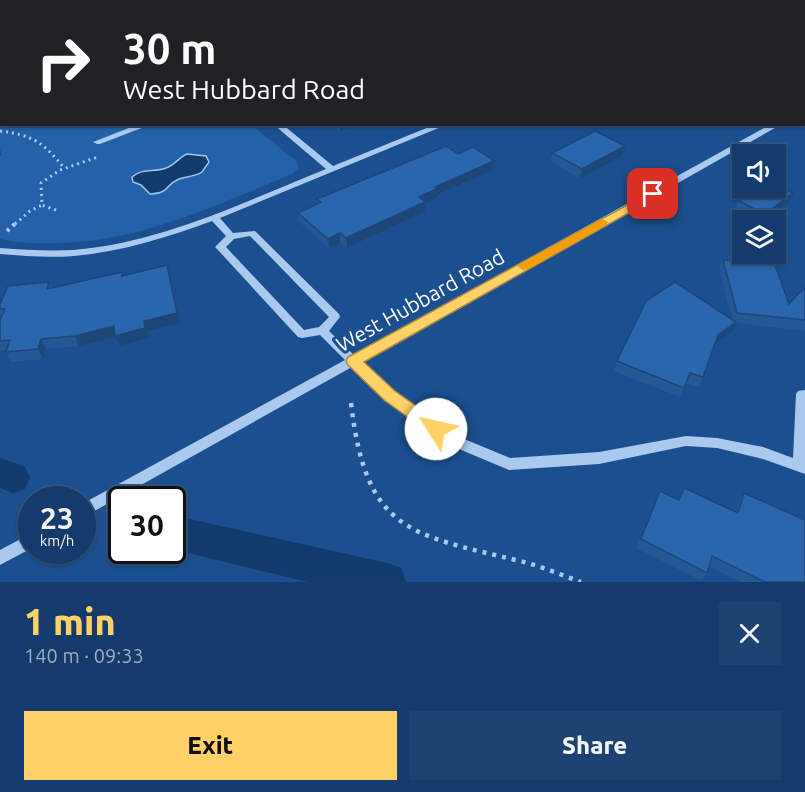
<!DOCTYPE html>
<html lang="en">
<head>
<meta charset="utf-8">
<style>
	:root { --surface:#143b6b; --page:#1d4271; --text:#f1f3f6; --muted:#9dadc1; --line:#33557e; --accent:#ffd166 }
	body { margin:0; font-family:Ubuntu,sans-serif; background:var(--page); color:var(--text); height:100vh; display:flex; flex-direction:column; font-size:22px; white-space:nowrap }
	* { box-sizing:border-box; margin:0 }
	p { font-size:20px; color:var(--muted) }
	.icon { flex:none; width:33px; height:33px; fill:none; stroke:currentColor; stroke-width:2; stroke-linecap:round; stroke-linejoin:round }
	.map { position:relative; height:582px; overflow:hidden }
	.panel { display:flex; flex-direction:column; background:var(--surface); flex:1 }
	.panel>* { flex:none }
	.top-card { position:absolute; left:0px; top:0px; width:806px; height:126px; box-shadow:0 2px 4px #0004,0 0 0 2px var(--line); background:#202124; color:#fff; overflow:hidden }
	.tools { position:absolute; left:732px; top:144px; display:grid; gap:12px }
	.tools a { display:grid; place-items:center; width:54px; height:54px; border-radius:0px; background:var(--surface); box-shadow:0 2px 4px #0004,0 0 0 2px var(--line); font-size:30px }
	.speed { position:absolute; left:18px; top:486px; display:flex; gap:12px; font-size:30px; font-weight:700; text-align:center }
	.speed>* { display:grid; place-content:center; width:78px; height:78px; border-radius:50%; background:var(--surface); box-shadow:0 2px 4px #0004,0 0 0 2px var(--line); line-height:1 }
	.speed small { font-size:15px; font-weight:400 }
	.speed .limit { border:3px solid #111; border-radius:9px; background:#fff; color:#111 }
	.pin { position:absolute; display:grid; place-items:center; width:51px; height:51px; color:#fff; margin:-26px; border-radius:12px; box-shadow:0 3px 9px #0006 }
	.me { position:absolute; width:66px; margin:-33px; rotate:305deg; stroke-linejoin:round; filter:drop-shadow(0 0 4px #0008) }
	.turn { display:flex; align-items:center; gap:21px; height:126px; padding:0 24px; font-size:27px }
	.turn .icon { width:78px; height:78px; stroke-width:2.5 }
	.turn b { display:block; font-size:42px; line-height:51px }
	.round { display:grid; place-items:center; flex:none; width:63px; height:63px; border-radius:0px; background:var(--page) }
	.headline { display:flex; align-items:center; justify-content:space-between; height:102px; padding:0 24px }
	h1 { font-size:36px; font-weight:800; line-height:45px; color:var(--accent) }
	.action { display:flex; gap:12px; margin-top:auto; padding:12px 24px }
	.action a { flex:1; height:69px; border-radius:0px; background:var(--accent); color:#111; font-size:24px; font-weight:800; line-height:69px; text-align:center }
	.action a+a { background:var(--page); color:var(--text) }
	.map>svg:first-child { display:block }
	.green { fill:#2461a8 }
	.water { fill:#123a6d; stroke:#9cc4f0; stroke-width:1.5 }
	.lines { fill:none; stroke-linecap:round; stroke-linejoin:round }
	.canal { fill:#123a6d; fill-rule:evenodd }
	.path-far2 { stroke:#a9c9ee; stroke-width:3; stroke-dasharray:2 4; stroke-linecap:butt }
	.path-far1 { stroke:#a9c9ee; stroke-width:4; stroke-dasharray:3 4.5; stroke-linecap:butt }
	.path { stroke:#a9c9ee; stroke-width:4.5; stroke-dasharray:4 6; stroke-linecap:butt }
	.minor { fill:#a9c9ee; fill-rule:evenodd }
	.wall { fill:#245895 }
	.shaded-wall { fill:#1d4779 }
	.building { fill:#2a66ad; stroke:#1d4779; stroke-width:1.5 }
	.route { fill:#ffd166; stroke:#a68842; stroke-width:1.5 }
	.slow { fill:#f59e0b }
	.labels { text-anchor:middle; dominant-baseline:central; stroke-width:6; stroke-linejoin:round; paint-order:stroke }
	.street-label { font-size:21px; fill:#fff; stroke:#1b4f8f }
</style>
</head>
<body>
<div class="map">
<svg width="805" height="582" viewBox="0 0 805 582">
	<rect width="100%" height="100%" fill="#1b4f8f"/>
	<path class="green" d="M0 80 2 124 252 125 296 161 299 168 292 174C212 207 134 245 46 243 30 243 15 243 0 239V156L2 155 0 149Z"/>
	<path class="water" d="M187 154 206 156 209 162 202 172C195 177 186 176 179 179 164 185 171 193 150 194L141 185 133 182 132 177C144 167 153 173 166 168 175 165 178 158 187 154Z"/>
	<g class="lines">
		<g class="canal">
			<path d="M0 458 25 467 30 478 25 489 13 493 0 488Z"/>
			<path d="M172 515 387 563 401 568 406 582H308L172 549Z"/>
		</g>
		<g class="path-far2">
			<path d="M0 131C33 135 44 143 64 168"/>
			<path d="M56 210 42 205 41 183 60 170 98 157"/>
			<path d="M15 224 30 211 42 205"/>
		</g>
		<path class="path-far1" d="M7 231 17 222"/>
		<path class="path" d="M351 403C366 531 408 534 520 561 541 566 561 575 581 582"/>
		<g class="minor">
			<path d="M235 0H243L232 2Z"/>
			<path d="M139 124H152L100 144H97L93 142Z"/>
			<path d="M273 124H282L333 166 434 125H440L441 127 220 218 233 233 255 231 339 314 340 317 329 331 354 355 771 124H782L362 362 394 393 457 436 510 458 599 452 686 436 717 438 763 447 793 458 796 394 798 391 805 390V474L763 459 717 448 686 446 599 464 509 470 447 444 386 399 352 367 82 518V504L345 360 320 335 302 338 298 337 217 249 215 247 226 236 212 221C168 237 121 252 74 256 49 258 25 256 0 254V248C25 250 49 251 73 250 162 243 246 201 326 169ZM250 236 329 317 319 327 304 330 226 247 234 239Z"/>
			<path d="M32 533V548L0 565V550Z"/>
		</g>
	</g>
	<g class="wall">
		<path d="M154 0H205L207 2H157Z"/>
		<path d="M331 124H356L340 131Z"/>
		<path d="M625 146 622 156 580 178 551 162 552 153Z"/>
		<path d="M458 154 494 161 493 170 437 195V198L425 204V211L347 248 340 243 329 248 299 222 298 213 318 204 317 199Z"/>
		<path d="M793 193 789 203 765 220H755L735 210 739 201Z"/>
		<path d="M723 260 789 304 805 287V331L736 323 732 332 715 344 699 387 686 383 680 397 614 371 617 361 732 319 719 269Z"/>
		<path d="M122 272 123 276 170 275 180 323 148 331 149 338 119 346 115 337 79 346 46 349 43 359 11 362 6 352V350L0 351V320L2 316 0 314V304L49 282 52 288Z"/>
		<path d="M684 488 736 512 739 502 744 493 805 582H741L709 566 707 573 702 581 636 548 660 491 678 499Z"/>
	</g>
	<g class="shaded-wall">
		<path d="M147 0H154V2H144Z"/>
		<path d="M339 124H356L340 131Z"/>
		<path d="M625 146 622 156 580 178 582 169Z"/>
		<path d="M494 161 493 170 437 195V198L425 204V211L347 248 346 238 419 197 435 187Z"/>
		<path d="M793 193 789 203 765 220H762L765 214Z"/>
		<path d="M340 233V243L329 248 328 239Z"/>
		<path d="M167 265 180 323 148 331 149 338 119 346 115 337 79 346 75 336 114 326Z"/>
		<path d="M736 322 732 332 713 345 718 335Z"/>
		<path d="M41 339 46 349 43 359 38 349Z"/>
	</g>
	<g class="building">
		<path d="M62 0H147L144 2H62Z"/>
		<path d="M173 0H205L207 2H175Z"/>
		<path d="M266 0H321V2H260Z"/>
		<path d="M0 13 2 14V55H0Z"/>
		<path d="M595 131 625 146 582 169 552 153Z"/>
		<path d="M446 146 458 154 473 147 494 161 435 187 437 189 419 197 425 202 346 238 340 233 328 239 298 213 321 202 317 199Z"/>
		<path d="M776 185 793 193 765 214 739 201 759 188H776Z"/>
		<path d="M723 260 775 265 789 304 805 287V320L737 313Z"/>
		<path d="M167 265 177 313 144 321 145 328 115 336 114 326 75 336 41 339 38 349 6 352 10 340 0 341V320L5 309H0V304L8 286 49 282 47 289 122 272V276Z"/>
		<path d="M675 282 736 322 718 335 703 377 690 373 684 388 617 361 646 301Z"/>
		<path d="M684 488 738 513 744 493 805 520V582H765L712 556 707 573 641 539 660 491 679 500Z"/>
	</g>
	<path class="route" d="M653 191 657 192V197L364 362 395 391 442 424 445 429 442 434 436 436 431 434 384 400 348 365 346 361 348 357Z"/>
	<path class="slow" d="M602 219 608 222 606 225 528 269 523 270 517 266Z"/>
	<g class="labels">
		<g class="street-label">
			<text transform="translate(420 300) rotate(-29)">West Hubbard Road</text>
		</g>
	</g>
</svg>
<div class="tools">
<a><svg class="icon" aria-label="sound" viewBox="0 0 24 24"><path d="M4 9h4l5-4v14l-5-4H4zM17 9q2 3 0 6"/></svg></a>
<a><svg class="icon" aria-label="layers" viewBox="0 0 24 24"><path d="M12 4l9 5-9 5-9-5zM3 14l9 5 9-5"/></svg></a>
</div>
<div class="speed"><div>23<small>km/h</small></div><div class="limit">30</div></div>
<div class="pin" style="left:653px;top:194px;background:#d93025"><svg class="icon" aria-label="arrive" viewBox="0 0 24 24"><path d="M6 21V4h12l-3 4 3 4H6"/></svg></div>
<svg class="me" style="left:436px;top:429px" viewBox="-20 -20 40 40"><circle r="19" fill="#fff"/><path d="M0-13L10 11 0 6-10 11z" fill="#ffd166"/></svg>
<div class="top-card">
<div class="turn"><svg class="icon" aria-label="right" viewBox="0 0 24 24"><path d="M7 20v-9h11M14 6l5 5-5 5"/></svg><div><b>30 m</b>West Hubbard Road</div></div>
</div>
</div>
<section class="panel">
<div class="headline"><div><h1>1 min</h1><p>140 m · 09:33</p></div><a class="round"><svg class="icon" aria-label="close" viewBox="0 0 24 24"><path d="M6 6l12 12M18 6L6 18"/></svg></a></div>
<div class="action"><a>Exit</a><a>Share</a></div>
</section>
</body>
</html>
